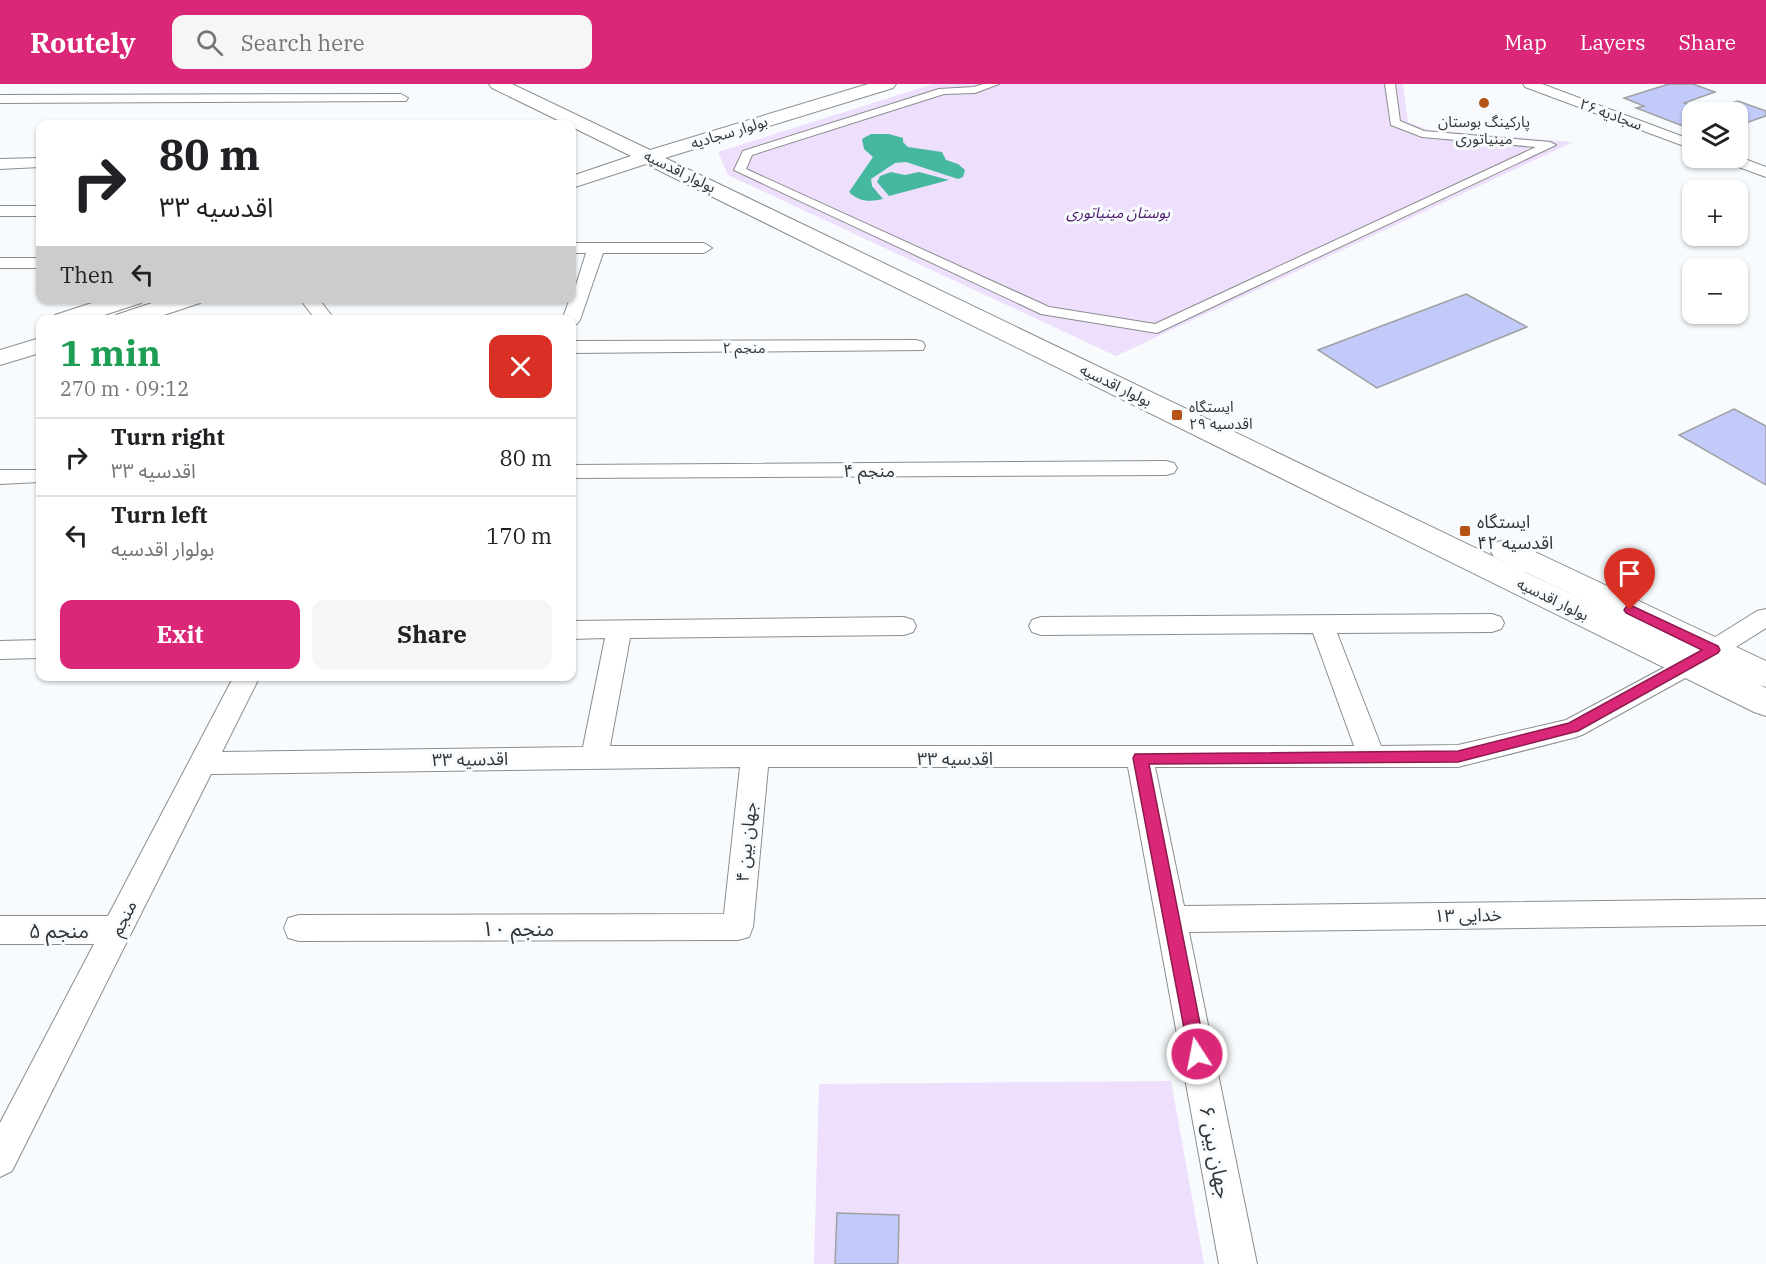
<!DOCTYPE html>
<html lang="en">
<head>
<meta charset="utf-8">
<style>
	:root { --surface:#fff; --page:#f6f6f6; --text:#202124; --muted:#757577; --line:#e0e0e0; --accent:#db2777 }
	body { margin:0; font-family:"IBM Plex Serif","Noto Sans Arabic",serif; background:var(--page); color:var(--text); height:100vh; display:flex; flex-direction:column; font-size:22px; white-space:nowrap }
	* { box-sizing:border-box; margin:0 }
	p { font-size:20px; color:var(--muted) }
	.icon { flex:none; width:33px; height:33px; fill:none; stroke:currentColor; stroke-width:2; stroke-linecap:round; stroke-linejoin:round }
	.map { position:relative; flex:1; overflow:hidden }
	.drawer { position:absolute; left:36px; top:231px; width:540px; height:366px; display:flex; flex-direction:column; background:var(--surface); border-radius:12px; box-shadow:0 2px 4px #0004 }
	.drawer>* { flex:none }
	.hud { position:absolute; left:36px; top:36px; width:540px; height:183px; border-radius:12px; box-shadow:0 2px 4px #0004; background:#fff; color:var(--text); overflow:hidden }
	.buttons { position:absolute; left:1682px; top:18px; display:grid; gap:12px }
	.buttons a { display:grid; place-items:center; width:66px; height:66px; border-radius:12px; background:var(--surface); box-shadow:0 2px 4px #0004; font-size:30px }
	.pin { position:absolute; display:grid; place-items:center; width:51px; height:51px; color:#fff; margin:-62px -26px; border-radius:50% 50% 50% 0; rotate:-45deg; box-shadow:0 0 6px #0007 }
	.pin .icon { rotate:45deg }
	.me { position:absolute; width:66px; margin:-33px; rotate:349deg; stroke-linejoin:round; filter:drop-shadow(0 0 4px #0008) }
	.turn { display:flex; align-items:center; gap:21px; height:126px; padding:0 24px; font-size:27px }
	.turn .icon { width:78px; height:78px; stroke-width:2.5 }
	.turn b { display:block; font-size:42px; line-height:51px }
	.then { display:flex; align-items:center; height:57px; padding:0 24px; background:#0003; gap:12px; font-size:22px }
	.round { display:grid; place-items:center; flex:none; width:63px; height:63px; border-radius:12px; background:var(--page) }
	.overview { display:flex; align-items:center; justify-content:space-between; height:102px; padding:0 24px }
	h1 { font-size:36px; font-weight:800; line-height:45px; color:#1e9e55 }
	.cta { display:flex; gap:12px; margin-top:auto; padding:12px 24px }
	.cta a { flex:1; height:69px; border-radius:12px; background:var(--accent); color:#fff; font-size:24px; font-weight:800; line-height:69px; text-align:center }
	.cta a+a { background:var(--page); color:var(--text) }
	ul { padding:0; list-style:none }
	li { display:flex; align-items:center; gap:18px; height:78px; padding:0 24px; border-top:2px solid var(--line) }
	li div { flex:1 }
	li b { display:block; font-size:22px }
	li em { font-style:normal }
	header { display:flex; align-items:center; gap:36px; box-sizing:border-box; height:84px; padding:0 30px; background:var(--accent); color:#fff }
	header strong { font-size:28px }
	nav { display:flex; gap:33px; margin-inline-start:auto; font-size:21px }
	.search { width:420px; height:54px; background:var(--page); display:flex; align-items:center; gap:15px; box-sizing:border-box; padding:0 21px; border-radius:12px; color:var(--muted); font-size:22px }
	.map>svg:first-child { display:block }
	.green { fill:#eedffc }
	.water { fill:#47b8a0 }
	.building { fill:#c1caf8; stroke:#a0a0a3; stroke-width:1.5 }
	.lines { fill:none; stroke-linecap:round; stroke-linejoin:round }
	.pedestrian-casing { stroke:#8b8d8f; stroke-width:2 }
	.minor-casing { stroke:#8b8d8f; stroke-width:2 }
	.secondary-casing { stroke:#8b8d8f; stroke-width:2 }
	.pedestrian { fill:#fff; fill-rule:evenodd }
	.minor { fill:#fff; fill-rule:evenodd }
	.secondary { fill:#fff; fill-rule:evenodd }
	.route { fill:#db2777; stroke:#8e194d; stroke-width:1.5 }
	.poi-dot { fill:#b55414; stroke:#f8fbfd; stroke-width:2 }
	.labels { text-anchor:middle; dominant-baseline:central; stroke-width:6; stroke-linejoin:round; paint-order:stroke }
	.far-street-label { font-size:15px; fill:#343536; stroke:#f8fbfd }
	.far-poi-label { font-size:15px; fill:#343536; stroke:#f8fbfd }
	.far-park-label { font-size:15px; font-style:italic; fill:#491569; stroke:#f8fbfd }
	.street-label { font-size:18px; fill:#343536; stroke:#f8fbfd }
	.poi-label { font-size:18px; fill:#343536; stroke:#f8fbfd; text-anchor:start }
	.near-street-label { font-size:21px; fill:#343536; stroke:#f8fbfd }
</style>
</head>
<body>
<header>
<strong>Routely</strong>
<div class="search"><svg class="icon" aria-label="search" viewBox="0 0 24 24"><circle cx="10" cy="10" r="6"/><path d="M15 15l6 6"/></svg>Search here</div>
<nav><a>Map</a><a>Layers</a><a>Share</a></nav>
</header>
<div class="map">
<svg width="1766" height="1180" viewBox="0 0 1766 1180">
	<rect width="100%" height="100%" fill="#f8fbfd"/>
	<g class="green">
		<path d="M933 0H1403L1408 38 1429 46 1573 58 1116 272 728 91 718 68Z"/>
		<path d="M1171 997 1204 1180H814L819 1000Z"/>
	</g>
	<g class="water">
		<path d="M871 50H889L903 54V58L908 63 942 68 946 76 958 80 965 86 963 93 958 95 906 78 895 79 871 95 872 102 883 115C870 118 859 118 849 108L873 73 864 65 862 55Z"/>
		<path d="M891 88 905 91 919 88 949 96 889 112 877 98 880 92Z"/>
	</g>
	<g class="building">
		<path d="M1669 0H1693L1715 8 1684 19 1707 27 1738 17 1766 27V32L1737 42V28H1692V43L1688 44 1636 24 1644 22 1624 14Z"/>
		<path d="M1466 210 1527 243 1377 304 1318 266Z"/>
		<path d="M1734 325 1766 342V401L1679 351Z"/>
		<path d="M837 1129 899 1131 898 1180H835Z"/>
	</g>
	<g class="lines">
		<defs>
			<path id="pedestrian" d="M983 0H999L975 9 944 10 752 71 746 85 1049 223 1155 240 1536 63 1422 53 1391 41 1385 0H1395L1400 37 1424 47 1550 58 1556 61 1157 249 1041 230 734 86 743 67 939 5 974 3Z"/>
			<g id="minor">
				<path d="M1523 0H1542L1692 56V65L1525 3Z"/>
				<path d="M401 10 408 14 406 17 0 19V11Z"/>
				<path d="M1737 72 1766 83V93L1722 77 1719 74Z"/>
				<path d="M40 74V83L0 85V75Z"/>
				<rect x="0" y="122" width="40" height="10"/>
				<path d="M572 159H704L712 164 704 169H603L580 236 577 240 572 241V236H562L570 214H572L586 169H572Z"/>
				<rect x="0" y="174" width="40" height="10"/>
				<path d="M299 214H318L335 236H316Z"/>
				<path d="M916 256 923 258 925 262 923 266 572 269V257Z"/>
				<path d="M1166 377 1174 379 1177 384 1174 389 1166 391 572 394V381Z"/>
				<path d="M0 386H40V398L0 400Z"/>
				<path d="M1766 525V544L1698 587 1582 651 1573 654 1458 683H1155L1184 822 1766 815V841L1189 848 1257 1180H1219L1128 683H768L753 843 749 853 738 856 299 857 288 854 284 844 288 834 299 831 724 830 740 683 211 690 12 1087 0 1093V1039L94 860H0V832H108L234 592H260L222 668 583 663 605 554 572 555V537L904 533 913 536 916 542 913 548 904 551 630 554 610 662H1354L1313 549 1041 551 1032 548 1029 542 1032 536 1041 533 1492 530 1501 533 1504 539 1501 545 1492 548 1337 549 1381 662 1458 661 1566 636 1680 575 1757 527Z"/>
				<path d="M40 556V574L0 575V557Z"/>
			</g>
			<g id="secondary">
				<path d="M489 0H512L650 66 868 0H896L893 4 665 74 1596 522 1494 473 1490 466 1494 459 1505 456 1516 459 1766 577V603L1759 601 1766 604V632L1754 628 646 80 572 104V92L631 72 572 43V40H566L492 4Z"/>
				<path d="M107 214H144L141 219 89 236H51L55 231Z"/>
				<path d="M167 214H203L200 219 149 236H112L116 231Z"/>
				<path d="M40 254V269L0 281V266Z"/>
			</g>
		</defs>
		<use href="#pedestrian" class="pedestrian-casing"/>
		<use href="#minor" class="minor-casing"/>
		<use href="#secondary" class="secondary-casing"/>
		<use href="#pedestrian" class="pedestrian"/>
		<use href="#minor" class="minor"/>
		<use href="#secondary" class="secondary"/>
	</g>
	<path class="route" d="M1630 521 1718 562 1720 566 1718 569 1578 647 1458 678 1149 680 1206 970 1203 976 1197 978 1190 976 1133 674 1135 670 1458 667 1569 639 1702 566 1626 529 1624 526 1626 523Z"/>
	<g class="poi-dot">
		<circle cx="1484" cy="19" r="6"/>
		<rect x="1171" y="325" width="12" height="12" rx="3"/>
		<rect x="1459" y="441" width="12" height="12" rx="3"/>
	</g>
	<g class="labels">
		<g class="far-street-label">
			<text transform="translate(1611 30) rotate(20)">سجادیه ۲۶</text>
			<text transform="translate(729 48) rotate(-17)">بولوار سجادیه</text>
			<text transform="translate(680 87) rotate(26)">بولوار اقدسیه</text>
			<text x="744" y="263">منجم ۲</text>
			<text transform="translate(1116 301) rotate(26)">بولوار اقدسیه</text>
			<text transform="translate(1553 515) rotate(26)">بولوار اقدسیه</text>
		</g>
		<g class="far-poi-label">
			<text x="1484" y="37">پارکینگ بوستان<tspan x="1484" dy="17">مینیاتوری</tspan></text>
			<text x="1189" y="322" text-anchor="start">ایستگاه<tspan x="1189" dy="17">اقدسیه ۲۹</tspan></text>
		</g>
		<g class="far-park-label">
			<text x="1118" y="128">بوستان مینیاتوری</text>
		</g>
		<g class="street-label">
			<text x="869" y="386">منجم ۴</text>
			<text x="955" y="674">اقدسیه ۳۳</text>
			<text transform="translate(470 675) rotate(-1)">اقدسیه ۳۳</text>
			<text transform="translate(746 758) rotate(-84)">جهان بین ۴</text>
			<text transform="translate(1468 831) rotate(-1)">خدایی ۱۳</text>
			<text transform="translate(123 834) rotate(-63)">منجم</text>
		</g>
		<g class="poi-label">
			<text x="1477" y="437">ایستگاه<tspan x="1477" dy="21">اقدسیه ۴۲</tspan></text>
		</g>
		<g class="near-street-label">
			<text x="518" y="844">منجم ۱۰</text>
			<text x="59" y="846">منجم ۵</text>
			<text transform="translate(1216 1068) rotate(79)">جهان بین ۶</text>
		</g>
	</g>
</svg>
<div class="buttons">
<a><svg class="icon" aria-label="layers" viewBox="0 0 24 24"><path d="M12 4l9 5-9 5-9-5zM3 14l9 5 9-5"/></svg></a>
<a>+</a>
<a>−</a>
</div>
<div class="pin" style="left:1630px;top:526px;background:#d93025"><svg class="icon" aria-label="arrive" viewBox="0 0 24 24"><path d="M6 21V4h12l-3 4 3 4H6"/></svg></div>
<svg class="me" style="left:1197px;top:970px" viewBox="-20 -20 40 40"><circle r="17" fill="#db2777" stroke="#fff" stroke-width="3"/><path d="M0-11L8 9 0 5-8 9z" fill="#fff"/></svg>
<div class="hud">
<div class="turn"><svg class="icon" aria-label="right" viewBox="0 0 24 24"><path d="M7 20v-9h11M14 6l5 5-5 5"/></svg><div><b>80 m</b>اقدسیه ۳۳</div></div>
<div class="then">Then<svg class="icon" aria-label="left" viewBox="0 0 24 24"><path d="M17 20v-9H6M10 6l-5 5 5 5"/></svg></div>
</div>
<section class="drawer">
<div class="overview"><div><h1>1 min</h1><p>270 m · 09:12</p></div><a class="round" style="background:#d93025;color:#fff"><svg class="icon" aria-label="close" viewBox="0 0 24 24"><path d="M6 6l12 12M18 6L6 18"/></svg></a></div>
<ul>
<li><svg class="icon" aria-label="right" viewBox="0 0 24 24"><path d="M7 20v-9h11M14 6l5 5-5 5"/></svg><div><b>Turn right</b><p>اقدسیه ۳۳</p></div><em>80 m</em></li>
<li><svg class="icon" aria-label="left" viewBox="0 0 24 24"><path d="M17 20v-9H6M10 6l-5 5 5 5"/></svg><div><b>Turn left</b><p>بولوار اقدسیه</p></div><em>170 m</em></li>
</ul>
<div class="cta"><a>Exit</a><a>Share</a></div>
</section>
</div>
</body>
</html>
